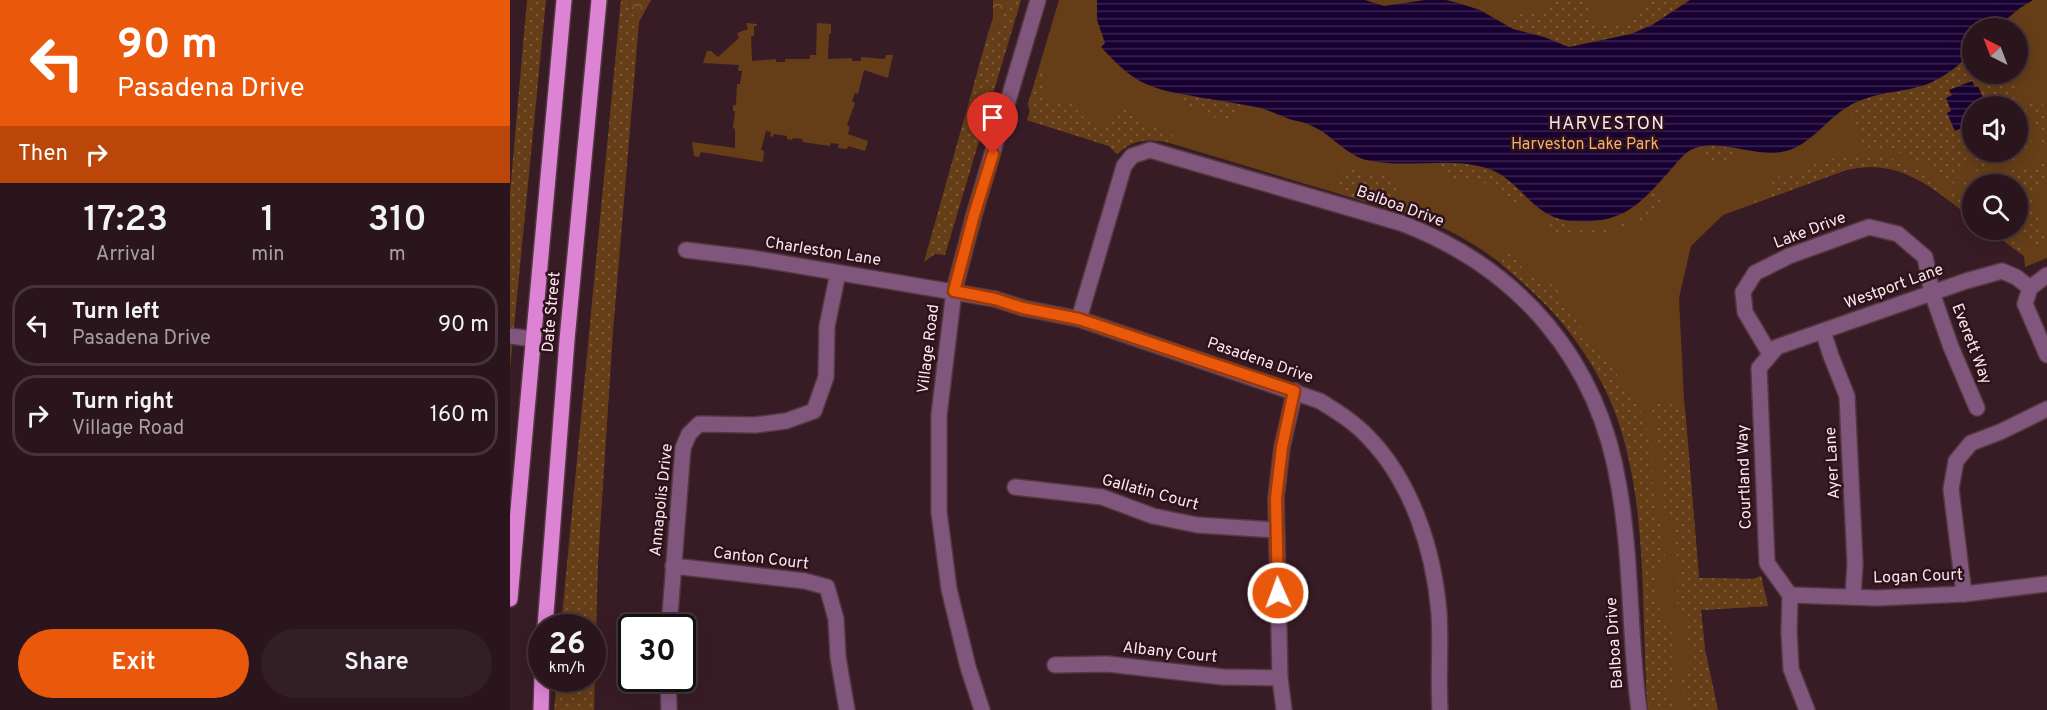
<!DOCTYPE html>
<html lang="en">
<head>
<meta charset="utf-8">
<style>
	:root { --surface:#2a151c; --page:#321e25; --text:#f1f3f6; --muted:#a59fa3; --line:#46343b; --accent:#ea580c }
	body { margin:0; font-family:Overpass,sans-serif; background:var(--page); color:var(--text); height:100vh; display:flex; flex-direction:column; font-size:22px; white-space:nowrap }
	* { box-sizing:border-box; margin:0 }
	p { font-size:20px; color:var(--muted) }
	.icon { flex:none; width:33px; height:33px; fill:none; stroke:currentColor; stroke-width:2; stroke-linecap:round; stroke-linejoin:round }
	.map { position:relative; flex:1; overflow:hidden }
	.details { display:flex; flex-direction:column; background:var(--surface); width:510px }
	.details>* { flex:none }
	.guide { background:#ea580c; color:#fff; overflow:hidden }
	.needle { width:39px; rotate:318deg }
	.controls { position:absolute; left:1452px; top:18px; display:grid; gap:12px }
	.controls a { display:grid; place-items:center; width:66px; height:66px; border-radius:50%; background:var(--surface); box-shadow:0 3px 15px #0003,0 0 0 2px var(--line); font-size:30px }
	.speed { position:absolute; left:18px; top:614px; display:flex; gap:12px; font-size:30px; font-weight:700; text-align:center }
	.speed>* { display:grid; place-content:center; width:78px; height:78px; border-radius:50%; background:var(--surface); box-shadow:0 3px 15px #0003,0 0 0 2px var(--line); line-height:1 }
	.speed small { font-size:15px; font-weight:400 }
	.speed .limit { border:3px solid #111; border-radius:9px; background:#fff; color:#111 }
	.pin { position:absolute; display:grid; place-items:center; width:51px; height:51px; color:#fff; margin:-62px -26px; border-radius:50% 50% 50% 0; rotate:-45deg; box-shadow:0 0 6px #0007 }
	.pin .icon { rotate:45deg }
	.me { position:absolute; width:66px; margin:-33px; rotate:358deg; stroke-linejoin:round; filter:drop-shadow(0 0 4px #0008) }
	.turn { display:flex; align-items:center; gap:21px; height:126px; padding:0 18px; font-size:27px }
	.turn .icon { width:78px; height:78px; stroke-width:2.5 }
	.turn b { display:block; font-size:42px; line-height:51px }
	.then { display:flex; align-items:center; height:57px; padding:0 18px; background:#0003; gap:12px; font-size:22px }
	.eta { display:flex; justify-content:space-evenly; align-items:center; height:102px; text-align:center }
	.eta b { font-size:36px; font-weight:600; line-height:42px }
	.primary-button { display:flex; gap:12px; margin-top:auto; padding:12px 18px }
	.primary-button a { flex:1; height:69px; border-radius:36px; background:var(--accent); color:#fff; font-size:24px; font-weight:600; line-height:69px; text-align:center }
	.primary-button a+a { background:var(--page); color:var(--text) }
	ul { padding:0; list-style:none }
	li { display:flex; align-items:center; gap:18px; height:81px; margin:0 12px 9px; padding:0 6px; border:3px solid var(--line); border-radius:24px }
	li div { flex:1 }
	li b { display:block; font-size:22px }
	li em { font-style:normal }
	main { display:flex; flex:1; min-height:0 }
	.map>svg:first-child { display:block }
	.forest { fill:url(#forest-crowns) }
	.park { fill:#653e18; fill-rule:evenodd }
	.garden { fill:url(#garden-dots); fill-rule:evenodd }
	.water { fill:url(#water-rules) }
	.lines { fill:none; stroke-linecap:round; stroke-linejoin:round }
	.minor-casing { stroke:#533841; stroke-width:18 }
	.major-casing { stroke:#533841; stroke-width:18 }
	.minor { stroke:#81567d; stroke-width:15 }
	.major { stroke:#dc83d4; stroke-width:15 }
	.route-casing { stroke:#983908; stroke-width:15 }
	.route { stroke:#ea580c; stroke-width:10 }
	.labels { text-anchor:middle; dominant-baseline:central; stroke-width:5; stroke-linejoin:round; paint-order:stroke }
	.park-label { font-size:16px; fill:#f5ae6e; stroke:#2e121b }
	.street-label { font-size:16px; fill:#fbe7ec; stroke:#2e121b }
	.neighbourhood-label { font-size:18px; letter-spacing:1.5px; fill:#fbe7ec; stroke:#2e121b }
</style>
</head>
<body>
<main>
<section class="details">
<div class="guide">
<div class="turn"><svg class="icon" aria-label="left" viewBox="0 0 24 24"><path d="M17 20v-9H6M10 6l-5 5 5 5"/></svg><div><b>90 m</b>Pasadena Drive</div></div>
<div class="then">Then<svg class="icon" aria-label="right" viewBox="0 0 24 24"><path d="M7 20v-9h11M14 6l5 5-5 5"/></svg></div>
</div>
<div class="eta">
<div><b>17:23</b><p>Arrival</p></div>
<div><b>1</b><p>min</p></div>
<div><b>310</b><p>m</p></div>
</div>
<ul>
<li><svg class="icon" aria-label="left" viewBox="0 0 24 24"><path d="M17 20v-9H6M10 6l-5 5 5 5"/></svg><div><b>Turn left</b><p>Pasadena Drive</p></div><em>90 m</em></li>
<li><svg class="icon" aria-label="right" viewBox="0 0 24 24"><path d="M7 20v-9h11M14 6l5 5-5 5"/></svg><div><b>Turn right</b><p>Village Road</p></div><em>160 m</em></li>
</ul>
<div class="primary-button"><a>Exit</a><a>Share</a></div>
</section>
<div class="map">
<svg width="1537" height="710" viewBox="0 0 1537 710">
	<defs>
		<pattern id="forest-crowns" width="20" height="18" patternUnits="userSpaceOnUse" patternTransform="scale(1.5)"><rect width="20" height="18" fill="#653e18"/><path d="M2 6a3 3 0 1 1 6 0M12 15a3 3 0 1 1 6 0" fill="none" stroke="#7c5a3a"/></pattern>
		<pattern id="garden-dots" width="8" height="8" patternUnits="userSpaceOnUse" patternTransform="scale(1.5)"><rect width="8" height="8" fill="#653e18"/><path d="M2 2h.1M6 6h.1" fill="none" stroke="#7c5a3a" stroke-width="1.8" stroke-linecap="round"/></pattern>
		<pattern id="water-rules" width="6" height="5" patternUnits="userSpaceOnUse" patternTransform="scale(1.5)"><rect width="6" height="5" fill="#180032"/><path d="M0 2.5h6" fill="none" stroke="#3a2550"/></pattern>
	</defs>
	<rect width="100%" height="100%" fill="#381c25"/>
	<g class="forest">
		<path d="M120 0H141L129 22 119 9Z"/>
		<path d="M483 0H497L487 32 479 30 483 18Z"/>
	</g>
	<g class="park">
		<path d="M549 0H1537V258L1515 267 1514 256 1479 230H1508V184H1462V218C1422 187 1390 157 1336 170L1213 215 1181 246 1169 298 1174 399 1189 578 1243 579 1251 576 1258 606 1191 610 1195 650 1208 710H1138C1131 623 1139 533 1117 448 1092 350 1008 255 912 219 886 209 857 202 830 194 772 177 714 159 656 142 635 138 622 140 607 154L599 146 517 120 520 111 518 104ZM1462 28H1508V74H1462ZM1462 106H1508V152H1462Z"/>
		<path d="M236 23 247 24V26H244V36H241L242 61 266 59V62H275V59H300V55H306L307 23 321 24V34H319L318 59 342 58V61H351V57L375 59 376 55H383L378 78 354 70 348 94 345 93 342 101 345 103 337 125 340 127 338 134 358 141 355 151 338 146 337 149 328 148 329 144 321 143 320 146 292 142 293 139 283 138 282 140 277 139V136L264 134 263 137 260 136 261 132 256 131 251 150 254 151 253 162 191 152 189 157 184 156 182 142 225 148V129L223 128 225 111H223V105H226L227 84H230L232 71H228L229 65 193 63 197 51H201L208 57 229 38 227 33 238 29Z"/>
	</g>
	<g class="garden">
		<path d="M17 0H36L0 368V193Z"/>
		<path d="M111 0H120L119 9 129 22 103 331 88 562 84 710H44L47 678H82V627H51Z"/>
		<path d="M497 0H511L435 255 425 254 414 262 479 30 487 32Z"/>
		<path d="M1039 0H1080C1081 6 1081 14 1084 19 1087 24 1092 24 1097 25 1117 27 1128 13 1142 0H1165L1170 6 1142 25 1121 34 1059 47 995 25C1005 13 1019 12 1034 9Z"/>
		<path d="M1462 51V74H1504L1505 91 1509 108 1530 99 1535 109H1537V134L1534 136 1537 146 1531 148 1530 146 1533 144 1526 127 1523 128 1522 124 1524 123 1521 115 1512 119 1515 126H1518L1520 129 1517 131 1524 148 1526 147 1527 150 1521 152 1519 148 1505 153 1507 159 1494 164 1490 162 1478 167 1477 172 1471 174 1465 170 1461 161 1444 169 1449 179 1458 184 1460 179 1469 184 1480 179 1485 182 1496 177 1497 172 1510 167 1512 171 1526 165 1524 161 1537 156V192L1534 185 1519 192 1537 243V246L1527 250 1525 243 1520 245 1508 218V184H1462V192C1443 186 1430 173 1413 163 1394 152 1375 148 1353 147L1338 107C1361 93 1386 92 1411 86 1431 80 1449 66 1462 51ZM1462 106H1508V152H1462Z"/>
		<path d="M530 67 536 70 533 97 535 99 560 103 576 120 586 125H594L600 122 612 107C630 122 648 130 670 138L669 140 660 139 657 142C636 138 622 140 607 154L599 146 517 120 520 111 518 104Z"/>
		<path d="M662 92 737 106 729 116 710 121 694 109 674 108Z"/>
		<path d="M1204 145 1226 149C1222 172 1195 162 1188 148Z"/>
		<path d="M1344 155H1364L1383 159 1406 168 1438 191 1452 198 1462 211V218C1422 188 1390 157 1336 170L1237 206 1264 188 1262 181 1258 180 1275 175 1276 177 1300 169 1299 166 1321 159Z"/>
		<path d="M949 162C979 169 996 175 1017 198L1006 203C995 200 993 191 983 186 959 174 951 196 929 163Z"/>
		<path d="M835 167C845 167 849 174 858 176 864 177 871 173 878 175 894 181 884 200 875 208L827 193V177Z"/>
		<path d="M1145 187 1151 193 1153 202C1147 210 1137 218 1128 223 1113 231 1030 251 1040 216L1057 220 1058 230C1093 232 1116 228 1142 203L1136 196Z"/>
		<path d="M1479 230 1495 231 1509 241 1514 256Z"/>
		<path d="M995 253 1012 259 1011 267 1017 274 1036 281 1044 286 1051 295 1057 313 1065 318 1080 342 1092 355 1100 361 1109 379 1127 400 1142 445 1143 491 1154 539 1155 562 1150 565 1147 572 1148 606 1156 619 1165 642 1160 652 1165 668 1159 697 1166 710H1138C1128 582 1146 442 1062 334 1041 308 1016 285 991 264Z"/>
		<path d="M1144 400 1175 408 1189 578 1243 579 1251 576 1258 606 1191 610 1195 650 1208 710 1175 709C1174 704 1175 700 1174 694 1173 678 1165 676 1180 664L1177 654 1181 650 1176 641 1174 618 1167 603 1168 565 1162 519H1156L1150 494 1151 458 1142 409Z"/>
	</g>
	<g class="water">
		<path d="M587 0H855L874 6 915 0H936L948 3 970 10 1003 29 1034 37 1059 47 1121 34 1142 25 1180 0H1523L1510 8 1486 28H1462V51C1449 66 1434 78 1415 85 1390 93 1363 92 1339 106 1316 119 1299 148 1271 152 1243 157 1204 136 1179 151 1170 157 1163 168 1155 176 1127 208 1109 224 1063 221 1020 219 1012 177 973 167 935 157 895 169 856 160 835 154 821 134 802 126 795 122 786 121 779 119 769 115 760 111 751 108 732 104 712 101 693 98 673 94 654 92 636 84 618 76 604 61 591 47L595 43 587 20Z"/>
		<path d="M1462 81 1465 87 1468 86 1475 103 1472 105V106H1462V135L1459 137 1455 127 1445 131 1437 113 1441 111 1436 98 1442 95 1439 90Z"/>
	</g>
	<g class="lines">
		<defs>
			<g id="minor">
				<path d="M176 250 242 258 485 299 513 308 569 319 810 401C826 411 844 422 858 437 902 482 924 551 929 613 931 645 928 678 930 710"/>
				<path d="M1537 275 1520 288 1515 304 1537 355"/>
				<path d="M569 319 614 166 622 156 640 150 891 223C1010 268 1089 361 1109 487 1122 561 1119 636 1129 710"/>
				<path d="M1313 331 1321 356 1337 396 1345 563 1343 597"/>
				<path d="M0 336 23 339"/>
				<path d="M1260 354 1235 312 1233 292 1245 273 1279 256 1359 227 1388 234 1415 257 1422 293 1441 347 1467 408"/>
				<path d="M505 487 592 497 643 516 687 525 766 530"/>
				<path d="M163 566 295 581 317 587 326 619 328 657 337 710"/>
				<path d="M1454 594 1441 489 1446 461 1461 443 1490 432 1537 409"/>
				<path d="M1280 595 1257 563 1249 368 1267 347 1456 281 1492 271 1506 277 1520 288"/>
				<path d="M1280 595 1367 598 1454 594 1537 584"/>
				<path d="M1280 595 1279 631 1281 669 1297 710"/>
				<path d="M159 627 173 448 179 434 189 424 245 425 276 421 304 411 316 377 317 326 328 273"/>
				<path d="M545 665 597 664 713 677 770 678"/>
				<path d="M158 678 159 710"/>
				<path d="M472 710 458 667 439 589 429 512V415L444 291 464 215 528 0"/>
				<path d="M774 710 770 678 766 498 772 447 785 391"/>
			</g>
			<g id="major">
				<path d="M0 599 54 0"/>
				<path d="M35 627 57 340 89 0"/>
				<path d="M31 710 32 678"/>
			</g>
		</defs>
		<use href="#minor" class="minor-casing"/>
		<use href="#major" class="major-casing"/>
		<use href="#minor" class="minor"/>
		<use href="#major" class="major"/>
	</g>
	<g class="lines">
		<defs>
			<path id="route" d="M483 154 464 215 444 291 485 299 513 308 569 319 784 391 772 447 766 498 768 593"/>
		</defs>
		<use href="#route" class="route-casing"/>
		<use href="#route" class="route"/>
	</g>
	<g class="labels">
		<g class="park-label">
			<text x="1075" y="145">Harveston Lake Park</text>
		</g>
		<g class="street-label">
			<text transform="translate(890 207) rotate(20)">Balboa Drive</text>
			<text transform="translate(1300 231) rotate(-21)">Lake Drive</text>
			<text transform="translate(313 252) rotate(9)">Charleston Lane</text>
			<text transform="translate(1384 287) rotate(-20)">Westport Lane</text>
			<text transform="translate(42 312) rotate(-85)">Date Street</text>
			<text transform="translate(1461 344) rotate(69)">Everett Way</text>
			<text transform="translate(419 349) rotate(-83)">Village Road</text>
			<text transform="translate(750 361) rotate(19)">Pasadena Drive</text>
			<text transform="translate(1323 463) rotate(-93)">Ayer Lane</text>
			<text transform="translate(1235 477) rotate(-92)">Courtland Way</text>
			<text transform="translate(640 493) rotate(15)">Gallatin Court</text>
			<text transform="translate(152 500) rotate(-84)">Annapolis Drive</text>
			<text transform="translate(251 559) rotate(7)">Canton Court</text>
			<text transform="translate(1408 577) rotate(-2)">Logan Court</text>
			<text transform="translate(1105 643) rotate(-94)">Balboa Drive</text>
			<text transform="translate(660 653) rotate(6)">Albany Court</text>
		</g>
		<g class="neighbourhood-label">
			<text x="1097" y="124">HARVESTON</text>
		</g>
	</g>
</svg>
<div class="controls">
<a><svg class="needle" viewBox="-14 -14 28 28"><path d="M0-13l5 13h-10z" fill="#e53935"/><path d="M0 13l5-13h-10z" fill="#a59fa3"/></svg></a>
<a><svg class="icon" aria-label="sound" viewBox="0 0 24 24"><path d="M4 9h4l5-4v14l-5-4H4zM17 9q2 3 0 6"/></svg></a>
<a><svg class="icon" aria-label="search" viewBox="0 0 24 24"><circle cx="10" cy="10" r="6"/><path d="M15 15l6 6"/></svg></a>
</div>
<div class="speed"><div>26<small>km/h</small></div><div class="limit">30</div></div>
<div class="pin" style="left:483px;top:154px;background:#d93025"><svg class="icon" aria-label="arrive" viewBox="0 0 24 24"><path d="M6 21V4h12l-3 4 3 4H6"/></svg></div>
<svg class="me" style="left:768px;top:593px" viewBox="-20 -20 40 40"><circle r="17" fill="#ea580c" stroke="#fff" stroke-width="3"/><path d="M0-11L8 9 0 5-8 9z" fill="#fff"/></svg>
</div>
</main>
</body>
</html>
